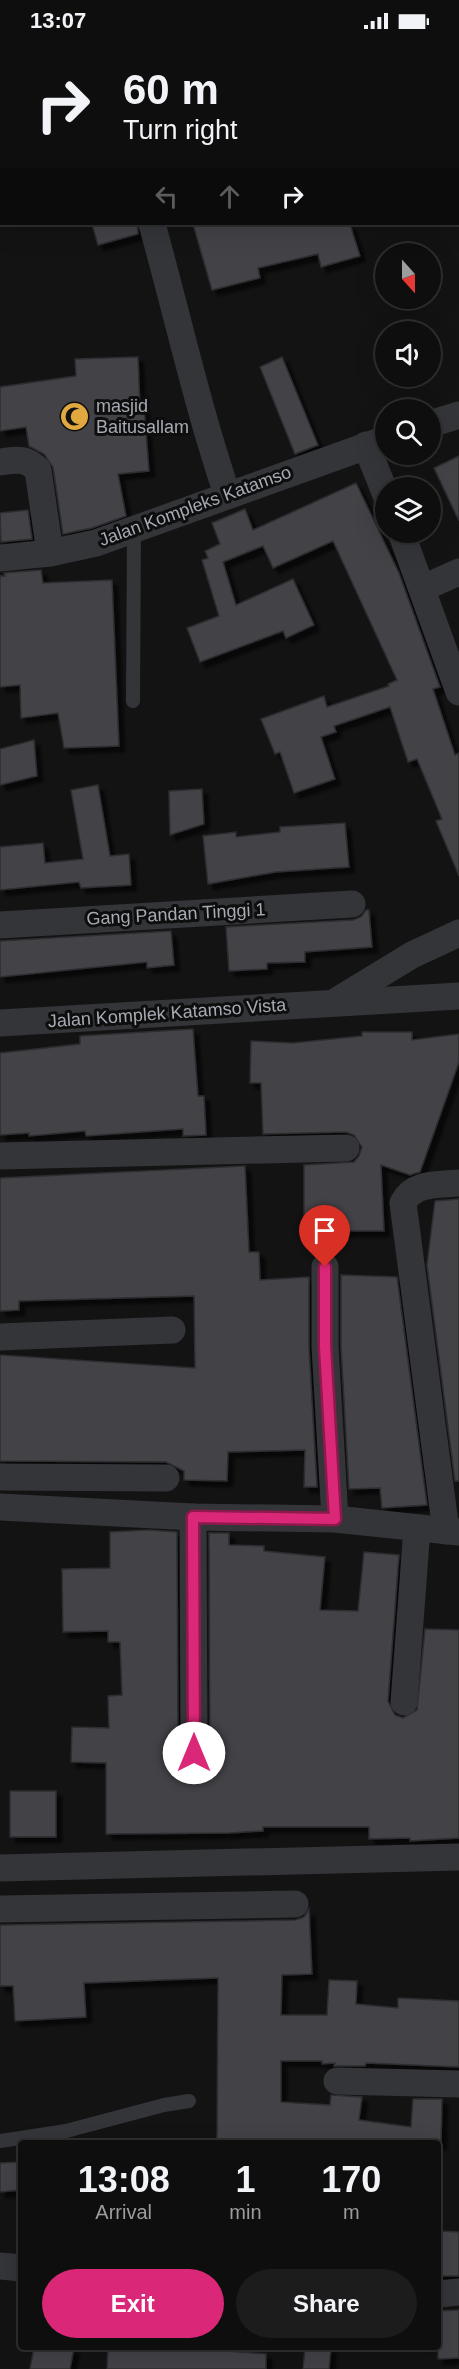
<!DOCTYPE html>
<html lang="en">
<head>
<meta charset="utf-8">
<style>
	:root { --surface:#0e0e0f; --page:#1c1c1d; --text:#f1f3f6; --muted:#9b9c9e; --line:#2e2e2f; --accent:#db2777 }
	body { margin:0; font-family:Arial,sans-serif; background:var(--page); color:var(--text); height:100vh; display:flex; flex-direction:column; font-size:22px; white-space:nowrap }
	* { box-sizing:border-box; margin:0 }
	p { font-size:20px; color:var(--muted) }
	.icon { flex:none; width:33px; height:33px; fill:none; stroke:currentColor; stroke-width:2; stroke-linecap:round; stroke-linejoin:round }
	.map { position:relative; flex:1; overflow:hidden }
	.drawer { position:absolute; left:18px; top:2098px; width:423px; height:210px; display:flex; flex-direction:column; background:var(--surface); border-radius:6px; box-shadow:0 6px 24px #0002,0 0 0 2px var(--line) }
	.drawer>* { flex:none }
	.top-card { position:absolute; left:0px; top:0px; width:459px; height:183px; box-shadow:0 6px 24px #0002,0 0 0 2px var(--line); background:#0e0e0f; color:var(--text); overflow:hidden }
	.needle { width:39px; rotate:159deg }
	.fabs { position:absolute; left:375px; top:201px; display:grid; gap:12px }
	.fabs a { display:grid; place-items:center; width:66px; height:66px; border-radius:50%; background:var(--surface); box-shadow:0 6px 24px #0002,0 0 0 2px var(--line); font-size:30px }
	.pin { position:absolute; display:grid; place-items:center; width:51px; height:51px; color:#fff; margin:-62px -26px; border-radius:50% 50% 50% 0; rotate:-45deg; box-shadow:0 0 6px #0007 }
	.pin .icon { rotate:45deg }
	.me { position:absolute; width:66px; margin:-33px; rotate:0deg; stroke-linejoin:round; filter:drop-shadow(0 0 4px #0008) }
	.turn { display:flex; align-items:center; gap:21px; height:126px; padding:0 24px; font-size:27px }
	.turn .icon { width:78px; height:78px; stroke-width:2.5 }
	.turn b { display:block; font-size:42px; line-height:51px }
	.lanes { display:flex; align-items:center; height:57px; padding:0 24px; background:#0003; justify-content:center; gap:30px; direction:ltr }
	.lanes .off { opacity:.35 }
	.eta { display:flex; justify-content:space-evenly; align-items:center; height:102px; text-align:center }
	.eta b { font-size:36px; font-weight:700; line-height:42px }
	.primary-button { display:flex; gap:12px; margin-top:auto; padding:12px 24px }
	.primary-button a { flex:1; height:69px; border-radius:36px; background:var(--accent); color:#fff; font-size:24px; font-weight:700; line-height:69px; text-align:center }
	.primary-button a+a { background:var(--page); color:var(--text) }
	.status { display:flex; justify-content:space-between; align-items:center; height:42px; padding:0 30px; background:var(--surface); direction:ltr }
	.status svg { height:16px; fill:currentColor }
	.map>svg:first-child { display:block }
	.building { fill:#424347; stroke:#2d2d30; stroke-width:1.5; filter:url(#shadow) }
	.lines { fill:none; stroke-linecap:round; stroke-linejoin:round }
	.lane { stroke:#343539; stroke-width:14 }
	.street { stroke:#343539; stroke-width:27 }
	.route-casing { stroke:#8e194d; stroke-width:15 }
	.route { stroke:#db2777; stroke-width:10 }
	.labels { text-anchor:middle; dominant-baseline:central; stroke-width:6; stroke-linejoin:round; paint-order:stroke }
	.poi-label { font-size:18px; fill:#a6aab3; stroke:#0e0e0f; text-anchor:start }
	.street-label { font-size:18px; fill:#a6aab3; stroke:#0e0e0f }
</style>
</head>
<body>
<div class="status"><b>13:07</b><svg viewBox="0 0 49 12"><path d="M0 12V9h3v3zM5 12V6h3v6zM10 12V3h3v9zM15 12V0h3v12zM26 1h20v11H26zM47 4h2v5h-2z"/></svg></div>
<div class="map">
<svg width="459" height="2327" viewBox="0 0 459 2327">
	<defs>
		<filter id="shadow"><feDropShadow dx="5.5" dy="5.5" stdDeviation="1.5" flood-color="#0009"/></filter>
	</defs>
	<rect width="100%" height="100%" fill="#131314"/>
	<g class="building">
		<path d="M92 182H137L138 192 98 203Z"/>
		<path d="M193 182H350L360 214 321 225 318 212 258 226 260 236 212 248Z"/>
		<path d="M138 315 140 365H144L149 429 118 432 126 474 92 486 63 492 53 425 44 412 29 404 26 385 0 389V345L76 334 75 317Z"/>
		<path d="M282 315 318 403 295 412 260 325Z"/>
		<path d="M459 414V479L434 426Z"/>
		<path d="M356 441 399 531 440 645 433 647 455 713 459 711V834L436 779 442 777 417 717 408 720 390 665 334 684 336 690 321 695 335 737 294 751 280 710 275 712 261 677 324 654 327 665 389 644 388 642 397 638 333 499 273 526 263 504 223 520 236 563 293 537 314 583 286 596 283 589 200 620 187 586 219 574 202 518 208 516 205 509 220 502 212 481 245 467 253 488Z"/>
		<path d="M28 468 32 497 1 500 0 471Z"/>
		<path d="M41 528 43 541 112 538 119 704 64 706 58 671 21 676 20 643 0 645V534H5L4 531Z"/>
		<path d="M34 698 37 734 0 743V707Z"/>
		<path d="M98 743 110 814 129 812 131 843 81 846 79 840 0 848V805L43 801 45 821 83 817 71 748Z"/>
		<path d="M202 747 204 782 170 793 169 749Z"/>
		<path d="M345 781 349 825 276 830 208 842 203 794 236 790V795L280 790V785Z"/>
		<path d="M366 868H369L372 905 305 910V920L267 921V927L229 929 226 885 353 878 361 875Z"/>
		<path d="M171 889 174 923 147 926V920L0 935V899Z"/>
		<path d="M193 987 198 1054H204L206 1093 183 1094V1087L86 1094 85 1089 29 1094V1091L0 1093V1011L80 1002V994Z"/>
		<path d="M362 990H412V998L459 992V1020L420 1130 410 1133 381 1123 384 1189H304V1123L354 1120 359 1114 362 1105 354 1093 346 1090 263 1092 261 1041H250L251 999 293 1001 362 994Z"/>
		<path d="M245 1124 249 1210H259L260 1238 309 1235V1306L317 1445H304L305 1408 228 1410 227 1439 184 1438V1429L166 1420 0 1419V1313L195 1326 194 1254 19 1259V1268L0 1269V1136Z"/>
		<path d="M459 1157V1439H455L427 1223 435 1159Z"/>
		<path d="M341 1233 397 1235 427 1463 382 1466 380 1446 349 1447 341 1305Z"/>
		<path d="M148 1488 177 1490 178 1711 181 1719 193 1727 202 1724 210 1711 209 1491H229V1503L264 1504V1509L325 1515 320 1568 358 1569 364 1510 399 1513 388 1659 395 1673 403 1676 417 1668 425 1587 459 1588V1796L410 1799V1796L369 1797V1785H263V1789L230 1791 106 1792V1721L71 1720 72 1685 109 1686 108 1654 122 1653 120 1600H108V1589L63 1590 62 1527 110 1526V1490Z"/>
		<rect x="10" y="1749" width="46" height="46"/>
		<path d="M309 1867 312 1932 282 1933 281 1973H327L329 1938 357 1939 356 1962 398 1966V1956L459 1959V2025L366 2021 365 2024H334L335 2021 322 2022V2019H281V2060L330 2063 331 2053 362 2055 359 2078 411 2085 413 2057H442L441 2102H217L218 1936 84 1941 86 1975 15 1979 13 1944H0V1883L295 1878 304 1875Z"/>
		<path d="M21 2120V2148L0 2150V2121Z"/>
		<path d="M438 2189 459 2190V2234H438Z"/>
		<path d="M459 2268V2316L438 2317V2269Z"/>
		<path d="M34 2306H74L70 2327H30Z"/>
		<path d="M108 2306 196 2307 266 2312V2327H107Z"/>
		<path d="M305 2306H331L329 2327H303Z"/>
	</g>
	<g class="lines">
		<g class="lane">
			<path d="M133 659 134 487"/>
			<path d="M0 2099 66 2089 164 2063 189 2059"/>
		</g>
		<g class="street">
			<path d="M262 0 263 2"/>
			<path d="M0 111H2"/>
			<path d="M152 182C177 272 197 363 227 452"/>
			<path d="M430 382 459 373"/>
			<path d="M366 403 386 453"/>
			<path d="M0 420C16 418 26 415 38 428L50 511"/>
			<path d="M401 490 459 650"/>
			<path d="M0 516 50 511 96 501 386 397"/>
			<path d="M423 546 459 530"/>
			<path d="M0 883 352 862"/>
			<path d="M338 958 412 913 459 891"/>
			<path d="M0 981 459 954"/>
			<path d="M0 1114 346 1106"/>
			<path d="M325 1225V1305L335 1477"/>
			<path d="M0 1295 172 1288"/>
			<path d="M0 1435 166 1436"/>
			<path d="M0 1465 193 1475 335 1477 459 1490"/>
			<path d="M193 1475 194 1711"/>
			<path d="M446 1489 403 1161C414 1140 437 1143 459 1141"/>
			<path d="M404 1660 417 1486"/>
			<path d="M0 1826 459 1815"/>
			<path d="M0 1867 295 1862"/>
			<path d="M337 2039 459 2042"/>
			<path d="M0 2224 21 2226"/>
			<path d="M438 2252 459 2250"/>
		</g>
	</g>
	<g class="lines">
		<defs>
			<path id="route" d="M194 1711 193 1475 335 1477 325 1305V1225"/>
		</defs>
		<use href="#route" class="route-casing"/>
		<use href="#route" class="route"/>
	</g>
	<defs>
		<symbol id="mosque-disc" viewBox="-11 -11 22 22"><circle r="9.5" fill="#e0a83f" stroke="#0e0e0f"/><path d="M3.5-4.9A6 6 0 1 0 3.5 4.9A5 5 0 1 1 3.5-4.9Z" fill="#111"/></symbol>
	</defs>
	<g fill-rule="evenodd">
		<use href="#mosque-disc" x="58" y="358" width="33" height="33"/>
	</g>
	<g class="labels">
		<g class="poi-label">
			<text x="96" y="364">masjid<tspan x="96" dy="21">Baitusallam</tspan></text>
		</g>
		<g class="street-label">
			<text transform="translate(195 464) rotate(-20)">Jalan Kompleks Katamso</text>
			<text transform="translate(176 872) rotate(-3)">Gang Pandan Tinggi 1</text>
			<text transform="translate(167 971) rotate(-4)">Jalan Komplek Katamso Vista</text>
		</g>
	</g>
</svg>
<div class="fabs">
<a><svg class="needle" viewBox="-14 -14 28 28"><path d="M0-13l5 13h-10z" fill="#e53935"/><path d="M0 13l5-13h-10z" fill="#9b9c9e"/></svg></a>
<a><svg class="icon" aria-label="sound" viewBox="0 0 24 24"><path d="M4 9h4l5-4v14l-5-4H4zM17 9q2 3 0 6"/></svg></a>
<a><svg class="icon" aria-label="search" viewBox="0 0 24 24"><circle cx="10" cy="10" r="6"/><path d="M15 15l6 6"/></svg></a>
<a><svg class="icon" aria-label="layers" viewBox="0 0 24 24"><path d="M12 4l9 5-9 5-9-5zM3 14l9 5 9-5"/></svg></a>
</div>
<div class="pin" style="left:325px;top:1225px;background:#d93025"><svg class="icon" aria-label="arrive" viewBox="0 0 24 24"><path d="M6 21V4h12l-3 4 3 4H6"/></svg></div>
<svg class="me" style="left:194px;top:1711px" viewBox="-20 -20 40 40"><circle r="19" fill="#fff"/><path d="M0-13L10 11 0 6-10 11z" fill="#db2777"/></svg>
<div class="top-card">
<div class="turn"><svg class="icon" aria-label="right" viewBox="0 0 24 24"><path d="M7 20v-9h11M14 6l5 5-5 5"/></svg><div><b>60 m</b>Turn right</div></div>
<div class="lanes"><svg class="icon off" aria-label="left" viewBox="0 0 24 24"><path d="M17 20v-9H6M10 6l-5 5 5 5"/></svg><svg class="icon off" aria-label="ahead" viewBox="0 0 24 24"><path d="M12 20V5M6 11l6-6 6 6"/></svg><svg class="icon" aria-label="right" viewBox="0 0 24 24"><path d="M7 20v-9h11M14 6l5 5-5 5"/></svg></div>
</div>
<section class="drawer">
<div class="eta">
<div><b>13:08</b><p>Arrival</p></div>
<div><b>1</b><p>min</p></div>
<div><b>170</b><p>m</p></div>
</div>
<div class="primary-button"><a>Exit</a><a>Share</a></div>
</section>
</div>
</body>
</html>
